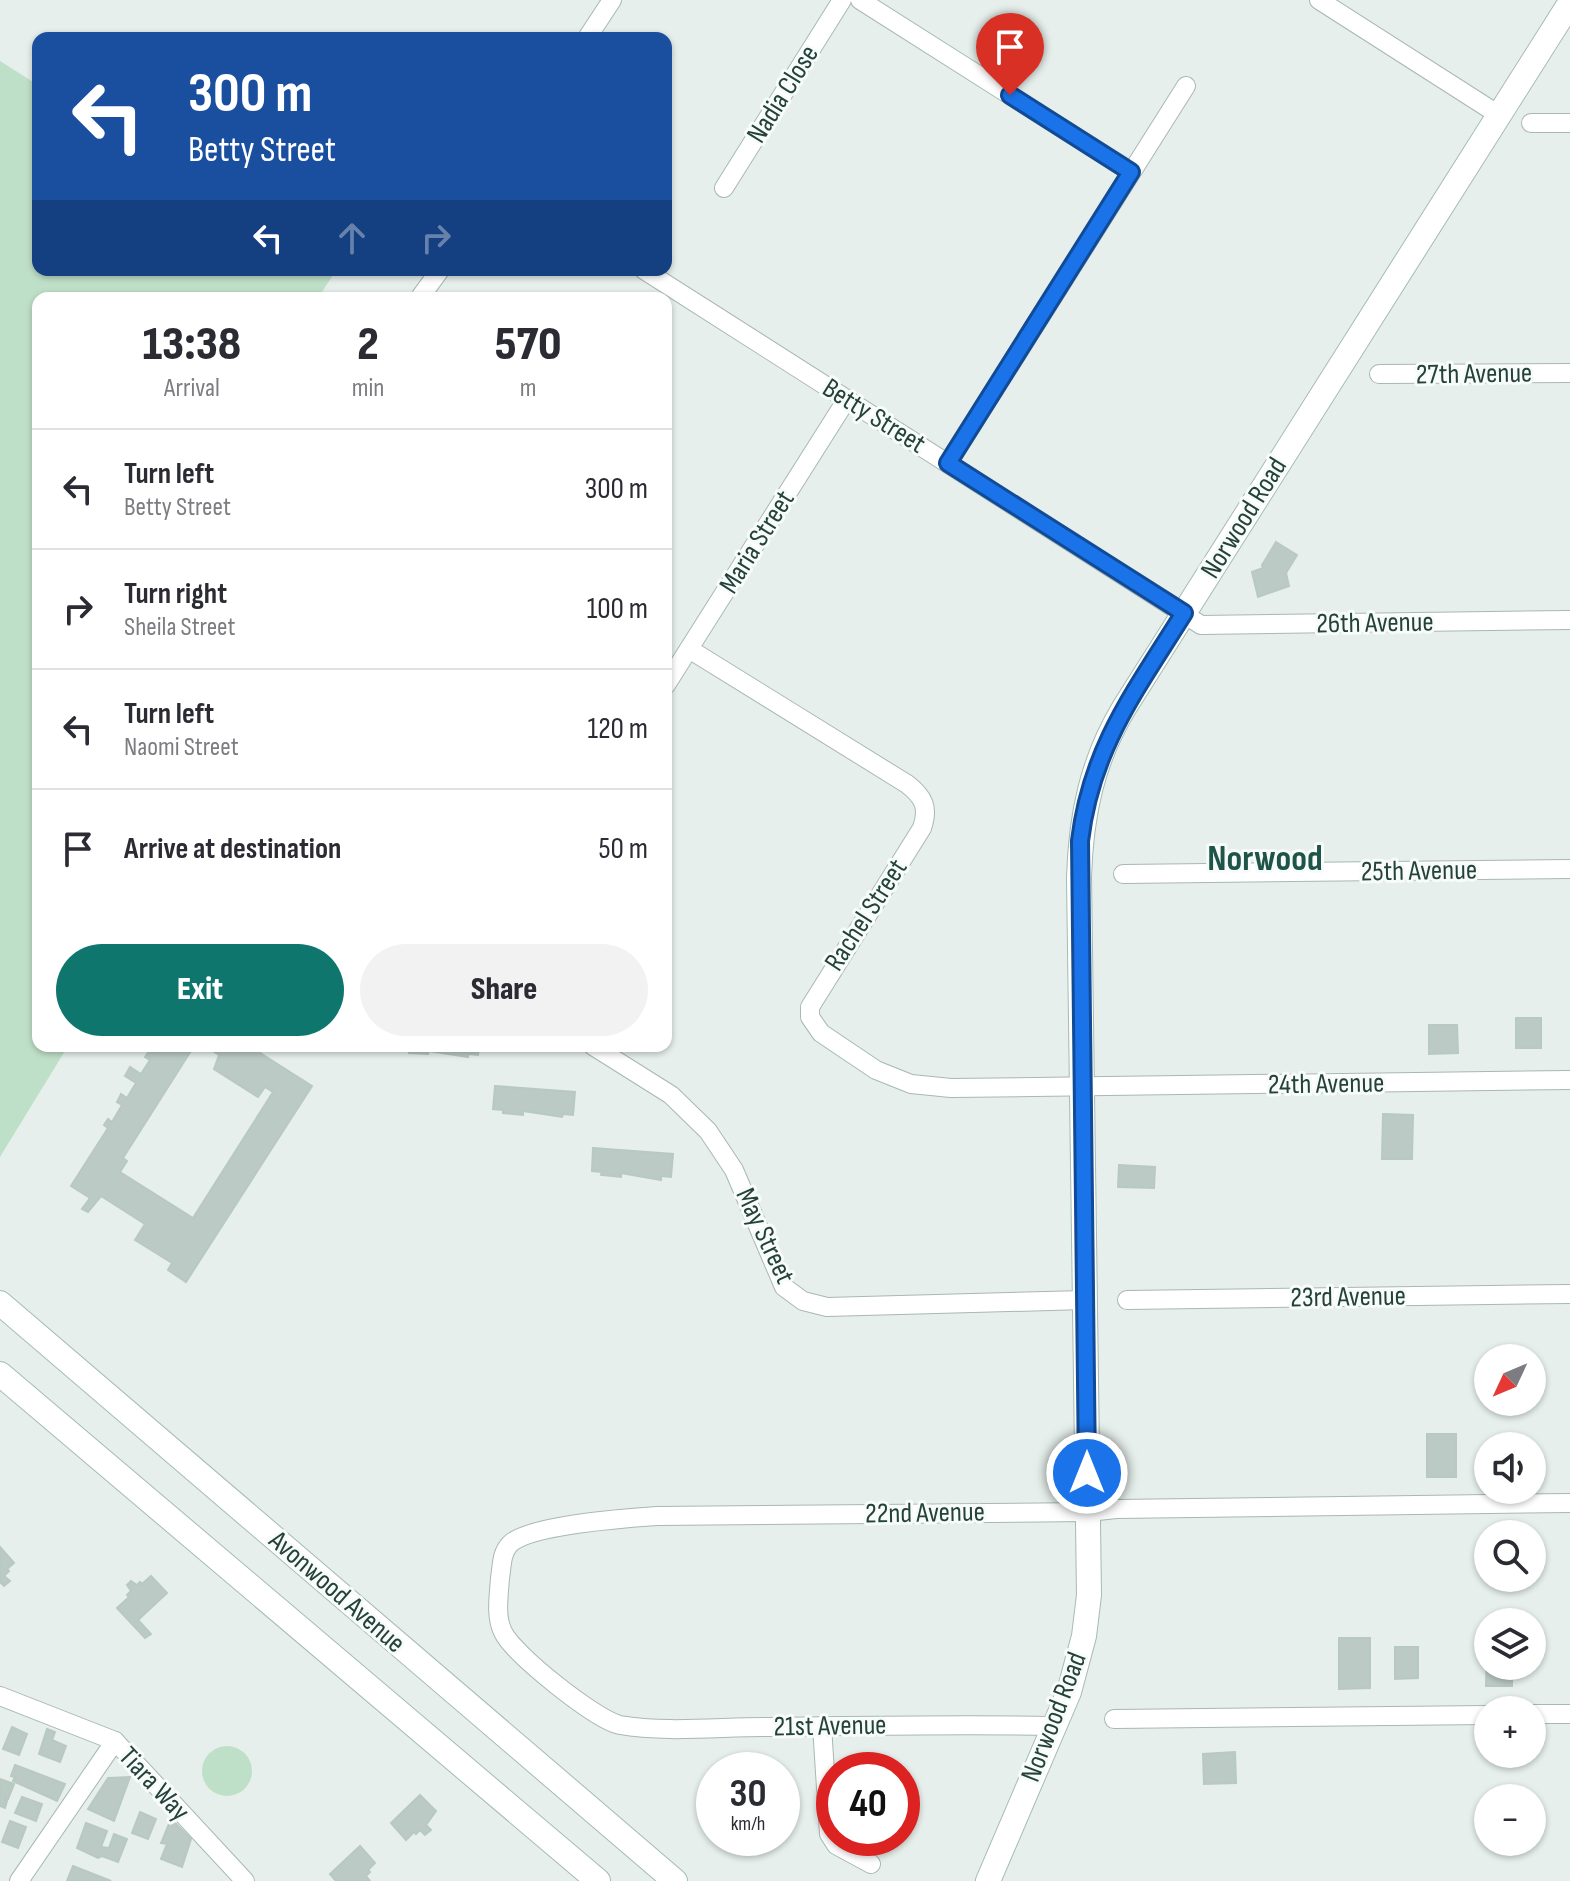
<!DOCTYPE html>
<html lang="en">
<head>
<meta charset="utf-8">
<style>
	:root { --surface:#fff; --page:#f2f2f3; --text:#2b2b33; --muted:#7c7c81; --line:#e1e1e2; --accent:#0f766e }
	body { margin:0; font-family:"Sofia Sans Condensed",sans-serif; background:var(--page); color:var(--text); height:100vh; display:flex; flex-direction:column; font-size:30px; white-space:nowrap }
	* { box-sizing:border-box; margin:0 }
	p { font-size:26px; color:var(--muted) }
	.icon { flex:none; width:44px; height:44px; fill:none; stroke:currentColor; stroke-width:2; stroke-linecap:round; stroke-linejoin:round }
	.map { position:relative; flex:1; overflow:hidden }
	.details { position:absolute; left:32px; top:292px; width:640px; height:760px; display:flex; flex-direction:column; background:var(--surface); border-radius:16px; box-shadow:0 2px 6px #0004 }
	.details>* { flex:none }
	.hud { position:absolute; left:32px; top:32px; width:640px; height:244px; border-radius:16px; box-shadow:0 2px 6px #0004; background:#1a4fa0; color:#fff; overflow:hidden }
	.needle { width:52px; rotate:226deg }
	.buttons { position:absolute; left:1474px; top:1344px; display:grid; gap:16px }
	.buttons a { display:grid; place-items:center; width:72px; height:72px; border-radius:50%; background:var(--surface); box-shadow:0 2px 6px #0004; font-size:40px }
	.speed { position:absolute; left:696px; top:1752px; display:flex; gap:16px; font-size:40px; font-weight:700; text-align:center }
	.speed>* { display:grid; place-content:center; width:104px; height:104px; border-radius:50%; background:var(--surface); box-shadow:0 2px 6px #0004; line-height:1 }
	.speed small { font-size:20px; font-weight:400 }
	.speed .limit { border:12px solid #d22; background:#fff; color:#111 }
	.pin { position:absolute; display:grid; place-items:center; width:68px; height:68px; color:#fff; margin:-82px -34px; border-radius:50% 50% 50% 0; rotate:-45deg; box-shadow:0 0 8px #0007 }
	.pin .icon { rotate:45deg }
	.me { position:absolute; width:88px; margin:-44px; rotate:0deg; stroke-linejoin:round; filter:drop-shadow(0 0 6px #0008) }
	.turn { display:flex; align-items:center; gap:28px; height:168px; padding:0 24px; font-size:36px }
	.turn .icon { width:104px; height:104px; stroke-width:2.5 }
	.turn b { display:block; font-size:56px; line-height:68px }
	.lanes { display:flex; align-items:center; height:76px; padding:0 24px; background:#0003; justify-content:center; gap:40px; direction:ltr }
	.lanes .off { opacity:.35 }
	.eta { display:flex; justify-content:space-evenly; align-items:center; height:136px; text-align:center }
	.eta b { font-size:48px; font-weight:800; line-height:56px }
	.primary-button { display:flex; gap:16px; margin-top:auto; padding:16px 24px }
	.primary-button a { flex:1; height:92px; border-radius:48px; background:var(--accent); color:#fff; font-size:32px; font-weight:800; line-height:92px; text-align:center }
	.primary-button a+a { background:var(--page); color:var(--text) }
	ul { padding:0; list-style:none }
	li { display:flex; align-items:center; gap:24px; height:120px; padding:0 24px; border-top:2px solid var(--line) }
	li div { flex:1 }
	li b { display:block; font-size:30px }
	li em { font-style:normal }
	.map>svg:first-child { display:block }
	.green { fill:#bfe0c8 }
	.building { fill:#bbcac4; stroke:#b8c9c2; stroke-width:2 }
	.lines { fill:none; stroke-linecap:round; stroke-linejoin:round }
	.street-casing { stroke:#a8b8b2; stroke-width:20 }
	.secondary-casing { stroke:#a4bbb3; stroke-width:26 }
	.street { stroke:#fff; stroke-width:18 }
	.secondary { stroke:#fff; stroke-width:24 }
	.route-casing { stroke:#114b97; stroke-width:20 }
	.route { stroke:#1a73e8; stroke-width:14 }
	.labels { text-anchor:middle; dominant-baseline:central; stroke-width:6; stroke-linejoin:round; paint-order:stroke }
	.street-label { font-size:28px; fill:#24423a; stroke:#f7fbf9 }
	.district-label { font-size:36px; font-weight:bold; fill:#1f5548; stroke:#f7fbf9 }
</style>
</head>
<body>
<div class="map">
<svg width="1570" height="1881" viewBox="0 0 1570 1881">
	<rect width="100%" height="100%" fill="#e6efeb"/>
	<g class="green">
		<path d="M0 61 38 85V270H331L335 272 320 295 325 298H38V1046H68L0 1157Z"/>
		<circle cx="227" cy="1771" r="25"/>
	</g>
	<g class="building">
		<path d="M1276 542 1297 555 1286 573 1289 586 1258 597 1252 572 1263 568 1262 565Z"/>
		<rect x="1516" y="1018" width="25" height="30"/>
		<path d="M1429 1025H1457L1458 1053 1429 1054Z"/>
		<path d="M160 1046H194L123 1158 127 1161 120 1172 193 1218 273 1092 265 1087 258 1097 214 1069 219 1055 205 1046H255L259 1049 257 1051 312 1086 186 1282 168 1270 172 1263 135 1240 145 1224 101 1196 88 1212 82 1209 90 1198 71 1186 108 1128 104 1125 108 1119 112 1122 122 1105 117 1102 121 1094 127 1098 136 1083 125 1076 130 1067 141 1074 150 1060 145 1057 150 1050 155 1053Z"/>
		<path d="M399 1046H479L478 1055 468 1054V1057L429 1051 428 1054 409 1053V1049H399Z"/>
		<path d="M495 1086 575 1092 573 1115 563 1114 562 1117 523 1111V1115L503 1113V1110L493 1109Z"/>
		<path d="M1383 1114 1413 1115 1412 1159H1382Z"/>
		<path d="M593 1148 673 1154 671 1177 661 1176V1180L621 1173V1177L601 1175 602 1172 592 1171Z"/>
		<path d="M1119 1165 1155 1167 1154 1188 1118 1187Z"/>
		<rect x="1427" y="1434" width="29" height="43"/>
		<path d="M0 1547 14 1563 7 1569 9 1571 4 1576 10 1581 4 1586 0 1582Z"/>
		<path d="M151 1576 167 1593 138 1620 151 1634 145 1638 117 1608 129 1597 127 1595 131 1591 127 1585 131 1581 137 1585 140 1582 142 1584Z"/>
		<path d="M1339 1638H1370V1688L1339 1689Z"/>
		<path d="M1395 1647H1418V1678L1395 1679Z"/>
		<path d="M1487 1650 1488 1666H1512V1686H1486Z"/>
		<path d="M12 1727 27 1734 19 1755 3 1749Z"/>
		<path d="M47 1729 55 1732 52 1740 66 1746 60 1762 39 1754Z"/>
		<path d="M1235 1752 1236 1783 1204 1784 1203 1754Z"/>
		<path d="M15 1765 65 1784 57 1801 13 1781 15 1777 11 1776Z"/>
		<path d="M130 1777 114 1821 88 1809 108 1778Z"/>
		<path d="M0 1779 14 1784 8 1799 4 1797 7 1801 5 1808 0 1806Z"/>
		<path d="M420 1795 436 1811 426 1825 431 1830 425 1835 420 1830 416 1834 414 1832 406 1840 391 1823Z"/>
		<path d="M22 1797 42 1804 36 1821 15 1813Z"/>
		<path d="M140 1812 156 1819 148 1839 132 1833Z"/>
		<path d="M171 1819 191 1839 182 1867 161 1859 167 1844 161 1843 162 1841Z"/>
		<path d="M10 1821 26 1827 18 1848 2 1842Z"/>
		<path d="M86 1823 107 1831 101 1847 109 1848 114 1834 127 1839 118 1862 102 1856 98 1858 77 1848Z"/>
		<path d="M360 1846 375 1863 368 1870 370 1872 366 1876 370 1881H336L330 1874Z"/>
		<path d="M73 1866 111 1881H67Z"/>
	</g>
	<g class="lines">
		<defs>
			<g id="street">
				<path d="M860 0 1131 172"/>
				<path d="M1319 0 1499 115"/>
				<path d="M587 38 612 0"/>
				<path d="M1531 123H1570"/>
				<path d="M724 188 842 0"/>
				<path d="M644 270 1201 625 1570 620"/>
				<path d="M421 296 440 270"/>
				<path d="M1379 374 1570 373"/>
				<path d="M948 463 1186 86"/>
				<path d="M689 649 907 784C924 797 929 808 922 828L810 1007V1017L821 1033 876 1070 911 1084 951 1088 1570 1080"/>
				<path d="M666 685 847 399"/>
				<path d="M1123 874 1570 869"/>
				<path d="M593 1046 671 1095 708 1131 734 1170 784 1287 803 1301 827 1307 1085 1300"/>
				<path d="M1127 1300 1570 1294"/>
				<path d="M0 1696 115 1741 245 1881"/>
				<path d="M1532 1714H1570"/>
				<path d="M1114 1719 1488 1715"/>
				<path d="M822 1726 829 1834 836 1845 871 1864"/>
				<path d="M1055 1726C958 1724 862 1726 765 1727 719 1727 665 1733 620 1725 596 1720 513 1654 503 1632 495 1616 499 1595 500 1578 502 1567 501 1553 510 1544 529 1525 627 1518 657 1516L1088 1512 1116 1509 1570 1503"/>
				<path d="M19 1881 115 1741"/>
			</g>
			<g id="secondary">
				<path d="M0 1303 675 1881"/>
				<path d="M0 1374 598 1881"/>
				<path d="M988 1881 1069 1692 1084 1636 1089 1595 1079 877C1081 815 1092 761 1124 708L1570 3"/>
			</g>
		</defs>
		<use href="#street" class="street-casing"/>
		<use href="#secondary" class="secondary-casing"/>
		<use href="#street" class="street"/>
		<use href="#secondary" class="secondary"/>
	</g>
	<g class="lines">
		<defs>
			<path id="route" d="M1010 95 1131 172 948 463 1184 613C1136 690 1091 748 1080 841L1087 1473"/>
		</defs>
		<use href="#route" class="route-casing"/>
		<use href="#route" class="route"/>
	</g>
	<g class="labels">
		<g class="street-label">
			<text transform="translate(783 94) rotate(-58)">Nadia Close</text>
			<text transform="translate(1474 374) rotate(-1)">27th Avenue</text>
			<text transform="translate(874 416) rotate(32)">Betty Street</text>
			<text transform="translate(1244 518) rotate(-58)">Norwood Road</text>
			<text transform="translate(757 542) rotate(-58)">Maria Street</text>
			<text transform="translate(1375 623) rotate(-1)">26th Avenue</text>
			<text transform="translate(1419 871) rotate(-1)">25th Avenue</text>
			<text transform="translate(866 915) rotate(-57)">Rachel Street</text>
			<text transform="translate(1326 1084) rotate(-1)">24th Avenue</text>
			<text transform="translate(765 1236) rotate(65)">May Street</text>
			<text transform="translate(1348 1297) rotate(-1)">23rd Avenue</text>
			<text transform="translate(925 1513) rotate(-1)">22nd Avenue</text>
			<text transform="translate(337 1592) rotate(41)">Avonwood Avenue</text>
			<text transform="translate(1054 1717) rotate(-69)">Norwood Road</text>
			<text transform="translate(830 1726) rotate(-1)">21st Avenue</text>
			<text transform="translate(154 1784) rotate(47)">Tiara Way</text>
		</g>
		<g class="district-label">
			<text x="1265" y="859">Norwood</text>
		</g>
	</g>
</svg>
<div class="buttons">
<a><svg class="needle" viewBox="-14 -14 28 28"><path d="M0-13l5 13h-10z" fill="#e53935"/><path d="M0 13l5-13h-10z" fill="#7c7c81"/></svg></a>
<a><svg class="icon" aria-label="sound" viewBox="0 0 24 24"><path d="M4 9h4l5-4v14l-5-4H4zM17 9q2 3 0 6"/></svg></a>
<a><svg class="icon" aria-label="search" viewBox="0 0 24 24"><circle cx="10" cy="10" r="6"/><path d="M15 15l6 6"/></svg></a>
<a><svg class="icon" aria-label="layers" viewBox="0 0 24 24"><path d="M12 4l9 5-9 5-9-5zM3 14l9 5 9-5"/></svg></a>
<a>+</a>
<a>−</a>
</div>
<div class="speed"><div>30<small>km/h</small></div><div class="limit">40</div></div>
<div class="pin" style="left:1010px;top:95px;background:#d93025"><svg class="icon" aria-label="arrive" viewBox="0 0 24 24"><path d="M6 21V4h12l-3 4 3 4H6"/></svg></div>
<svg class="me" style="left:1087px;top:1473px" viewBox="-20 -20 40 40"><circle r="17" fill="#1a73e8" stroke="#fff" stroke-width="3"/><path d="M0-11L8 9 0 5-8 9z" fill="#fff"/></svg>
<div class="hud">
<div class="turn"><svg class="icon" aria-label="left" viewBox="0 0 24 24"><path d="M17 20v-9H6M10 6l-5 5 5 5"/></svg><div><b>300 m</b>Betty Street</div></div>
<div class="lanes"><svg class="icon" aria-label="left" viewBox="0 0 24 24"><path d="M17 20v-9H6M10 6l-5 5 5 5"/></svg><svg class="icon off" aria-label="ahead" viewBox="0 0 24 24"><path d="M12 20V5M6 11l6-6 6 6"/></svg><svg class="icon off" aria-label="right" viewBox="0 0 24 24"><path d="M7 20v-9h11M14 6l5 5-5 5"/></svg></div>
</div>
<section class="details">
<div class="eta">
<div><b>13:38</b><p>Arrival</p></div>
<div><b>2</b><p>min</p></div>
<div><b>570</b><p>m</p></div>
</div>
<ul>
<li><svg class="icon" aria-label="left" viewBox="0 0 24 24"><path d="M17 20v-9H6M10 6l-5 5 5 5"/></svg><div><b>Turn left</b><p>Betty Street</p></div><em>300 m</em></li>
<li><svg class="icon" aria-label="right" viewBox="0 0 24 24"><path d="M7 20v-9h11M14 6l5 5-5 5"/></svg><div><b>Turn right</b><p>Sheila Street</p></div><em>100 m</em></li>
<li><svg class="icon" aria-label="left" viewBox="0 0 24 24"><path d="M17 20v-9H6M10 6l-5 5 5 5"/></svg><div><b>Turn left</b><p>Naomi Street</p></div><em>120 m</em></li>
<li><svg class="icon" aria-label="arrive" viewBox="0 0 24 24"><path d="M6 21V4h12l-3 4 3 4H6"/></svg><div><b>Arrive at destination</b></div><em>50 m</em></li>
</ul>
<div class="primary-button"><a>Exit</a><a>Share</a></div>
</section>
</div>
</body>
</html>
